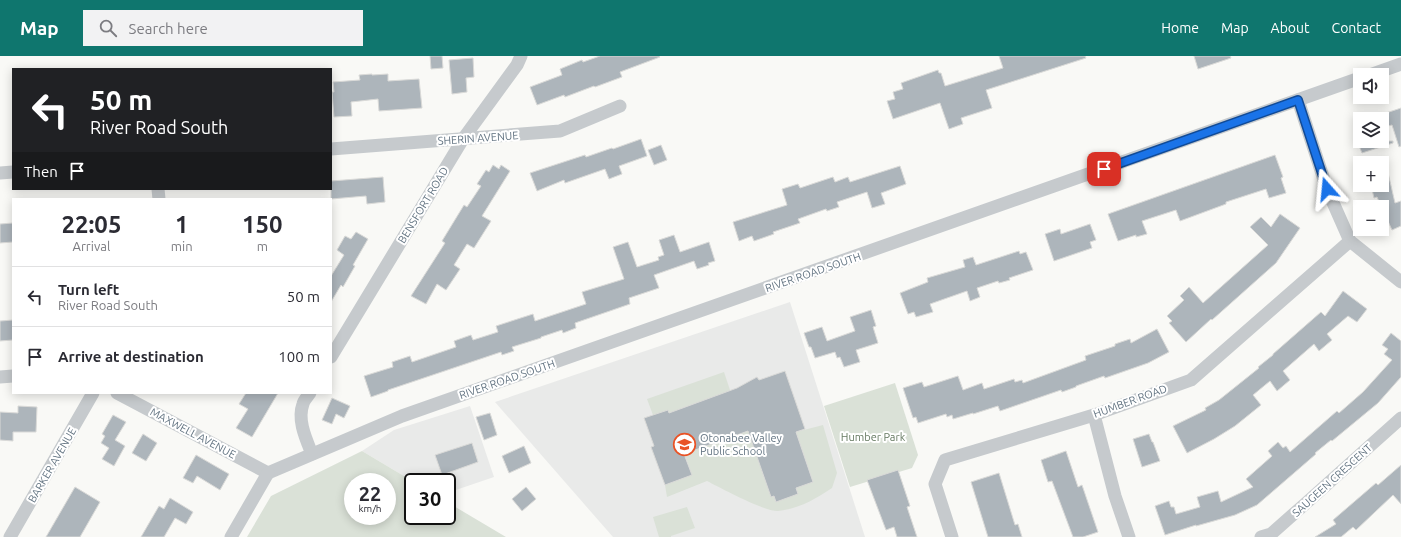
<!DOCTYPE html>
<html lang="en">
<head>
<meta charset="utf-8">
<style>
	:root { --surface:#fff; --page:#f2f2f3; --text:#2b2b33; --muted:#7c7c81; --line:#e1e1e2; --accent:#0f766e }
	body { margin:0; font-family:Ubuntu,sans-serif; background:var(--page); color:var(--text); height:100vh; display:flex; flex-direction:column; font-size:15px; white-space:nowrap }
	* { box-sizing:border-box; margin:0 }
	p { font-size:13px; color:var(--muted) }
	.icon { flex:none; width:22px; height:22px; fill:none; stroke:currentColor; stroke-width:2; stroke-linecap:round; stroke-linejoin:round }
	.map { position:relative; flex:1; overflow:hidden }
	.details { position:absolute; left:12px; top:142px; width:320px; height:196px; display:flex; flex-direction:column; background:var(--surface); border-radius:0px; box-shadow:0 2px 10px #0003 }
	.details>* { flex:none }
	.guide { position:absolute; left:12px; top:12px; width:320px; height:122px; border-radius:0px; box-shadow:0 2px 10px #0003; background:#202124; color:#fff; overflow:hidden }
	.buttons { position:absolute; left:1353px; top:12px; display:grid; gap:8px }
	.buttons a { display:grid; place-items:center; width:36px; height:36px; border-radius:0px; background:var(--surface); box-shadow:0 2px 10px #0003; font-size:20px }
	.speed { position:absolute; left:344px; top:417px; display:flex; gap:8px; font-size:20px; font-weight:700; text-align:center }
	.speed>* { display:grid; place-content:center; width:52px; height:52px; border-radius:50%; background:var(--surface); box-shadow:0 2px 10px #0003; line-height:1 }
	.speed small { font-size:10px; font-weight:400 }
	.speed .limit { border:2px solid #111; border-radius:6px; background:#fff; color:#111 }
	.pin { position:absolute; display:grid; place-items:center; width:34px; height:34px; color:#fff; margin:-17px; border-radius:8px; box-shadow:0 2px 6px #0006 }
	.me { position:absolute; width:44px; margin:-22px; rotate:342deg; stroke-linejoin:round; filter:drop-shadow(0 0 3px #0008) }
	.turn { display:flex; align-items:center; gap:14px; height:84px; padding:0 12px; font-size:18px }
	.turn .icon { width:52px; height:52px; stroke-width:2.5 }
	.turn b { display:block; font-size:28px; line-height:34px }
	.then { display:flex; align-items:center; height:38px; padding:0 12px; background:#0003; gap:8px; font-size:15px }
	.eta { display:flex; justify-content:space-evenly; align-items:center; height:68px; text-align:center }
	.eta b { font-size:24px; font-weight:700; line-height:28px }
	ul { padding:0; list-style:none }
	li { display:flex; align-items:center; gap:12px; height:60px; padding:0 12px; border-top:1px solid var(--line) }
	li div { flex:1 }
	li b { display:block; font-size:15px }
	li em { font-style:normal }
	header { display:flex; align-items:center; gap:24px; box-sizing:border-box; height:56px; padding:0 20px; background:var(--accent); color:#fff }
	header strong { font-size:19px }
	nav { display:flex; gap:22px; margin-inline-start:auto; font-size:14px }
	.search { width:280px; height:36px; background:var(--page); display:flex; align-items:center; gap:10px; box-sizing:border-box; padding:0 14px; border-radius:0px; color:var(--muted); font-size:15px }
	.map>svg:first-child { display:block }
	.built { fill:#e9eae9 }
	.green { fill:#dae1d7; fill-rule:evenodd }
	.building { fill:#adb5bb; stroke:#dadad8 }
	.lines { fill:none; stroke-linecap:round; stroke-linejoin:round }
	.minor { stroke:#c6cacd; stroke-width:13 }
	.route-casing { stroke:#114b97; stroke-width:10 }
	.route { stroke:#1a73e8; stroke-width:7 }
	.labels { text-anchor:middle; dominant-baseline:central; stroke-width:4; stroke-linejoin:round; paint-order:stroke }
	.street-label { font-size:11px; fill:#637482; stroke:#fff }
	.park-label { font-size:11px; fill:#667a62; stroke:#fff }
	.poi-label { font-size:11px; fill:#637482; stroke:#fff; text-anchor:start }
</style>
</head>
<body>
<header>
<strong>Map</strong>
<div class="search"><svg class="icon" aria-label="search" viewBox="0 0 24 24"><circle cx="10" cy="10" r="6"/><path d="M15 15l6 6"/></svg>Search here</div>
<nav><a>Home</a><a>Map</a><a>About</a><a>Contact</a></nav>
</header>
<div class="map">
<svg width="1401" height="481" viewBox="0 0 1401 481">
	<rect width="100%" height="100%" fill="#f9f9f6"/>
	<g class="built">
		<path d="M790 246 865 481H613L495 346Z"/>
		<path d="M470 350 494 421 447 437V426H414L362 395 394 374Z"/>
	</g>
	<g class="green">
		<path d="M724 316 730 334 727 336 682 352 672 364 668 354 653 359 647 343Z"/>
		<path d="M895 327 918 399 912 412 850 431 824 350Z"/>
		<path d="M823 369 837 417 832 432C816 443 798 453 778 455 765 456 721 432 707 425L667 441 665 429 692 419 684 396 695 393 696 394 745 376 744 373 749 371 776 446 798 438 796 432 813 425 796 376Z"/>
		<path d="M362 395 414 426H413V460H447V446L506 481H247L271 440ZM353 426H387V460H353Z"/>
		<path d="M687 451 695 472 671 480V481H659L653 461Z"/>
	</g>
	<g class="building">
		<path d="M430 0H442L443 12 431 13Z"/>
		<path d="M600 0H659L660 1 620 16 622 21 595 31 594 30 565 41 564 39 537 49 530 31 562 19 560 13 582 4 583 6Z"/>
		<path d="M999 0H1085L1086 2 986 34 992 52 961 62 963 68 949 73 940 47 893 63 887 45 895 43 893 36 903 33 901 27 938 14 939 17H941L945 30 1003 12Z"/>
		<path d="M1194 0H1230L1231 2 1198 13Z"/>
		<path d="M473 2 474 21 466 22 467 36 452 38 449 4Z"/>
		<path d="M372 18V19L388 18V25L419 23 422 52 379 55 378 43 351 46 352 60 334 61 332 36H334L333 26 360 24 359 19Z"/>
		<path d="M1401 52V90L1399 91 1392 69 1384 71 1380 59Z"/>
		<path d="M641 83 647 100 619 110 622 118 609 123 605 113 565 127 564 124 537 135 530 117 585 99 586 101 612 92 613 93Z"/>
		<path d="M1357 85H1393V87L1362 97Z"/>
		<path d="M661 89 667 104 654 109 648 94Z"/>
		<path d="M1275 99 1283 121 1281 122 1286 137 1269 142 1266 133 1226 146V148L1180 165 1176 154 1142 165 1147 178 1136 181V179L1118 185 1108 158Z"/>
		<path d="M1386 108 1395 147 1401 145V170L1392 174 1377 141 1374 142 1371 129H1382V109Z"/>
		<path d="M493 109 499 113 501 109 510 115 482 160 491 165 474 192 467 188 454 209 460 213 446 234 437 228 426 248 411 240 445 187 442 185 464 149 467 151 481 130 477 128 486 114 489 116Z"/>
		<path d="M900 110 906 128 881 137 885 148 872 152 867 136 837 146 839 151 827 155 826 153 798 163 800 167 773 176 774 178 754 185 752 180 739 185 733 166 787 149 782 133 798 128 800 132 833 121 835 126 848 121 850 126Z"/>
		<path d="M383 121 385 146 367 148 366 140 331 143V125Z"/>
		<path d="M1280 158 1300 172 1276 207 1212 264 1211 263 1186 286 1169 267 1172 265 1167 260 1184 244 1180 240 1189 231 1203 247 1268 189 1250 171 1261 161 1271 171Z"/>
		<path d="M13 167V186L0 187V168Z"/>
		<path d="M1090 168 1096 184 1090 186 1092 192 1054 205 1045 178 1060 173 1061 178Z"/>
		<path d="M356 176 368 183 353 209 355 210 343 231 341 229 331 246V220L344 199 337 194 345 180 351 183Z"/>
		<path d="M674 179 680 196 709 186 715 205 708 207 709 209 697 213 694 205 654 219 659 232 629 242 630 248 575 267 576 272 563 277 562 274 541 281V282L512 291 514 295 502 299 501 296 388 334V335L371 341 364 320 393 311 392 306 410 300 412 306 456 291 454 285 471 279 473 284 498 276 496 270 533 258 535 265 586 248 582 236 624 223 613 191 628 186 637 211 659 204 658 201 664 199 659 184Z"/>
		<path d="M1019 195 1020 198 1026 196 1033 214 1009 222 1010 224 999 227 998 225 977 232 980 241 970 245 967 235 930 248 933 256 916 261 914 256 908 258 900 237 928 226 927 222 965 211 963 204 973 201 976 209Z"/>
		<path d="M1343 235 1367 253 1357 266 1348 260 1327 278 1332 284 1319 295 1314 288 1283 315 1290 324 1277 335 1270 325 1253 339 1261 349 1235 370 1214 383 1187 397 1173 370 1206 354 1205 352 1219 344 1259 312 1258 311 1273 299V298L1321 256 1325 260Z"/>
		<path d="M871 254 876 270 873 271 878 287 856 294 860 306 844 311 840 301 837 302 835 296 815 302 811 291H809L804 277 822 271 827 285 855 275 850 261Z"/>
		<path d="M13 264V284L0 285V265Z"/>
		<path d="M1157 273 1169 296 1148 307 1105 322 1104 320 1076 330V331L1062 336 1061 334 1000 355 998 350 973 358V357L953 363 952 359 947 361 946 358 918 367 916 361 913 362 903 332 922 326 924 331 958 320 963 334 982 327 984 333 1014 323 1015 326 1022 324 1023 327 1086 304 1085 300 1115 290V288L1130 283 1131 287Z"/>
		<path d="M1391 277 1401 285V321L1378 347 1332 385 1331 384 1315 397 1316 398 1257 449 1235 459 1196 470V469L1165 479 1155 450 1169 445 1171 451H1174L1176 458 1200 451 1197 441 1218 435 1221 446 1253 431 1246 423 1272 400 1268 395 1278 386 1283 392 1286 390 1290 396 1337 355 1339 357 1363 336 1392 304 1384 298 1388 293 1382 289Z"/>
		<path d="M785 315 805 373 796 376 813 426 796 432 798 438 776 446 774 440 771 441 748 375 684 398 692 419 665 429 651 391 654 390 644 362 668 354 669 357 737 332 757 321 759 324Z"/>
		<path d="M246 337H278L252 381 236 372 248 353 239 348Z"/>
		<path d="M332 342 350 350 344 362 336 358 332 368 322 364Z"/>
		<path d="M18 350 37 351 36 376H13V385L0 384V356L18 357Z"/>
		<path d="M490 357 497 379 484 384 476 361Z"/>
		<path d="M113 359 126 366 115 384 125 390 114 410 102 403 109 392 101 387 105 380 102 378Z"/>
		<path d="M143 378 157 387 146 405 132 397Z"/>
		<path d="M1149 378 1152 386H1153L1160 405 1142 411 1133 383Z"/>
		<path d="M472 387 478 406 442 419 435 399Z"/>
		<path d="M524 390 531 407 509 417 502 400Z"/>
		<path d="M1066 395 1078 431 1082 429 1098 476 1083 481H1073L1052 425 1048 426 1041 404Z"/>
		<path d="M196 399 229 418 220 434 197 420 193 427 183 422Z"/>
		<path d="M1401 409V448L1393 439 1356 474 1353 471 1341 481H1315L1336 468 1333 464 1376 427 1378 429Z"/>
		<path d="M898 414 910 450 907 451 917 481H897L894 471 886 474 867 424Z"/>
		<path d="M999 417 1015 469 1018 468 1022 481H988L971 426Z"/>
		<path d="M75 431 100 446 80 481H46Z"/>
		<path d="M526 431 536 443 522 455 512 443Z"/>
		<path d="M170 442 193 456 186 468 175 462 164 481H141L159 450 164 453Z"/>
	</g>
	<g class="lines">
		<g class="minor">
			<path d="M1370 19 1401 8"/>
			<path d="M1298 44 1327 133 1350 185 1401 226"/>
			<path d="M331 93 560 75 620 50"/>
			<path d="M0 117 13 116"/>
			<path d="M158 133 159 143"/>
			<path d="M331 301 463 83 517 9 521 0"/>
			<path d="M0 321 13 320"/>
			<path d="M117 337 268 417"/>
			<path d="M310 337C308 340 304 344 303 348 297 364 306 383 312 398"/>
			<path d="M1094 359 1115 440 1129 481"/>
			<path d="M268 417 402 360 1360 22"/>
			<path d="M10 481 93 337"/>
			<path d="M231 481 268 417"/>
			<path d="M952 481 935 428 945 404 1094 359 1191 324 1350 185"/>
			<path d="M1261 481 1271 478 1305 448 1401 362"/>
		</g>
	</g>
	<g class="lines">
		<defs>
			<path id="route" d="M1104 113 1298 44 1327 133"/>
		</defs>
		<use href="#route" class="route-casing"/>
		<use href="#route" class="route"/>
	</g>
	<defs>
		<symbol id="school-ring" viewBox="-11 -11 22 22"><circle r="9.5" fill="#fff" stroke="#e95326" stroke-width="1.5"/><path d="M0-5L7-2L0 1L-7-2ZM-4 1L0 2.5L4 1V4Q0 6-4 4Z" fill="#e95326"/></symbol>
	</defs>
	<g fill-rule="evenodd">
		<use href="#school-ring" x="672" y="376" width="25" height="25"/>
	</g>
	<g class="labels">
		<g class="street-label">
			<text transform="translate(478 82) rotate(-4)">SHERIN AVENUE</text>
			<text transform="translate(423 149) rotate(-59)">BENSFORT ROAD</text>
			<text transform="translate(813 216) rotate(-19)">RIVER ROAD SOUTH</text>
			<text transform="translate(507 323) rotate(-19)">RIVER ROAD SOUTH</text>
			<text transform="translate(1130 345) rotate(-20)">HUMBER ROAD</text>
			<text transform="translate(193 377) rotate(28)">MAXWELL AVENUE</text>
			<text transform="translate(52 409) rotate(-60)">BARKER AVENUE</text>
			<text transform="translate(1332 424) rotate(-42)">SAUGEEN CRESCENT</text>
		</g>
		<g class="park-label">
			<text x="873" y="381">Humber Park</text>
		</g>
		<g class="poi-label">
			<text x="700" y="382">Otonabee Valley<tspan x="700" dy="13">Public School</tspan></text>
		</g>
	</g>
</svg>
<div class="buttons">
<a><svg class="icon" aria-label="sound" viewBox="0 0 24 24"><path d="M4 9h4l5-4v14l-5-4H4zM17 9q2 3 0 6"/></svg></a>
<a><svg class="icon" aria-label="layers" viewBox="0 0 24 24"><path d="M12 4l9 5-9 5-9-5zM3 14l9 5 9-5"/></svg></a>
<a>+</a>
<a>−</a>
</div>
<div class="speed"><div>22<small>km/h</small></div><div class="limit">30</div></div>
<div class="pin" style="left:1104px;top:113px;background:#d93025"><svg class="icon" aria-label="arrive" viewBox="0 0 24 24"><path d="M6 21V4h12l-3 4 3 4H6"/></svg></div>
<svg class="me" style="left:1327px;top:133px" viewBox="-20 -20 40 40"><path d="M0-17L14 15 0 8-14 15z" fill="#1a73e8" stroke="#fff" stroke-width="4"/></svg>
<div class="guide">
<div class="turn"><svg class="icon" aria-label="left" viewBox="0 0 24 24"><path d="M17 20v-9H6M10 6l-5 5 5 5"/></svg><div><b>50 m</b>River Road South</div></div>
<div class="then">Then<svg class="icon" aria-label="arrive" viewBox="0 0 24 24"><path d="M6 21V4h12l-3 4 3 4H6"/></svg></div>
</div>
<section class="details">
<div class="eta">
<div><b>22:05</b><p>Arrival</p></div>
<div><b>1</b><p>min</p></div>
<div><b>150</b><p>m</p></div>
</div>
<ul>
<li><svg class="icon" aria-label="left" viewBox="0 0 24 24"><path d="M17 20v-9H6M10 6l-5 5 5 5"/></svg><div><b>Turn left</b><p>River Road South</p></div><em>50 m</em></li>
<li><svg class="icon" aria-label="arrive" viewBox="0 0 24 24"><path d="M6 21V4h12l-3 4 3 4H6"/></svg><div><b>Arrive at destination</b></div><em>100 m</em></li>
</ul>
</section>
</div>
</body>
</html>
